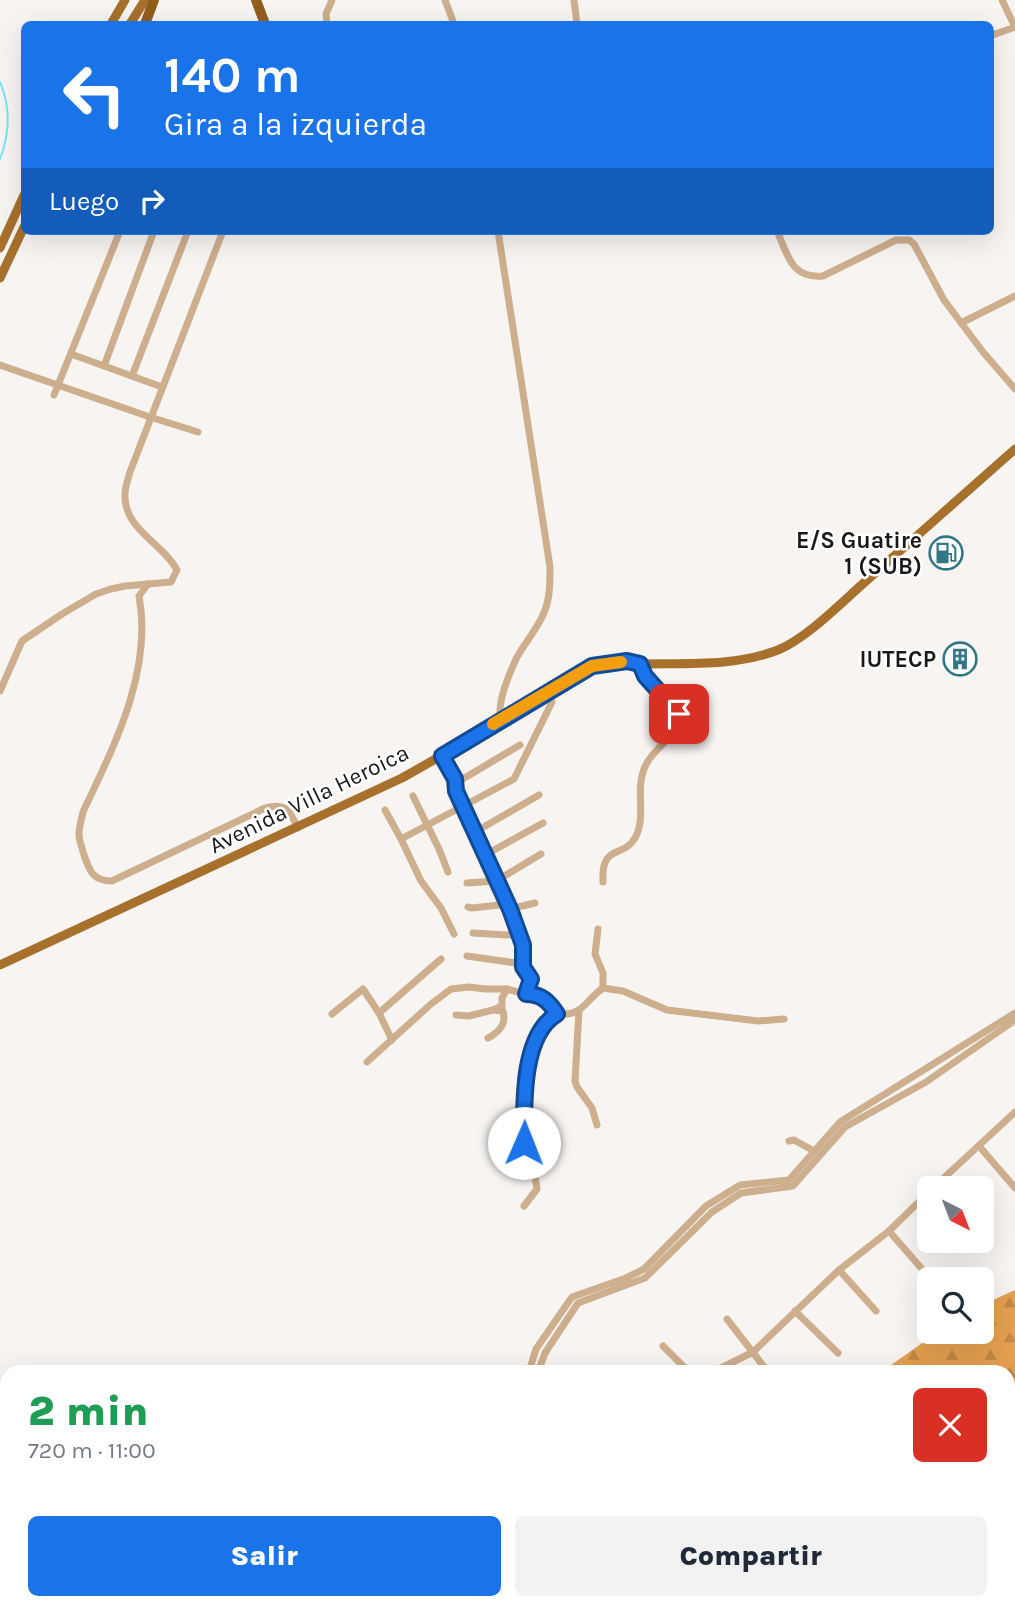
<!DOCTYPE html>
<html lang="es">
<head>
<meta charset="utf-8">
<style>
	:root { --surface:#fff; --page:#f2f2f3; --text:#1f2937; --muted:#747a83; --accent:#1a73e8 }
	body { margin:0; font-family:Karla,sans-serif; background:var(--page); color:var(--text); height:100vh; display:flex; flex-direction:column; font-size:26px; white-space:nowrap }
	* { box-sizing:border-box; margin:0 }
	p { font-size:23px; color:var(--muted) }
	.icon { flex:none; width:38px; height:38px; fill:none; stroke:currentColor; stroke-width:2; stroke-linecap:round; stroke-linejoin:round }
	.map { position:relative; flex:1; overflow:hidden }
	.side { position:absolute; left:0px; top:1365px; width:1015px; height:245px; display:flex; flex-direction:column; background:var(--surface); border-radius:21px 21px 0 0; box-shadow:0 7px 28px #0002 }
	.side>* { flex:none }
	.top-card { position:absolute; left:21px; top:21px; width:973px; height:214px; border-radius:10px; box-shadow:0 7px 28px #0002; background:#1a73e8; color:#fff; overflow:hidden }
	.needle { width:46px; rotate:138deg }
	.fabs { position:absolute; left:917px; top:1176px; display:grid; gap:14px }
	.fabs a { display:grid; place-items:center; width:77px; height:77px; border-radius:10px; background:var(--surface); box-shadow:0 7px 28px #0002; font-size:35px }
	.pin { position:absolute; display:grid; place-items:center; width:60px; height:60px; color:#fff; margin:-30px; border-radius:14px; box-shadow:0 4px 10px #0006 }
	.me { position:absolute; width:77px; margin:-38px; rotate:1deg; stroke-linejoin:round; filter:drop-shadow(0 0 5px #0008) }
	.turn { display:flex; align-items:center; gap:24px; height:147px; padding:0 28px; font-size:32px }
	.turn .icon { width:91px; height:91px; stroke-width:2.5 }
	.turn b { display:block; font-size:49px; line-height:60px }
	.then { display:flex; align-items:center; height:66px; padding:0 28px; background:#0003; gap:14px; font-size:26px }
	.round { display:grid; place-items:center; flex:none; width:74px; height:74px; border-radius:10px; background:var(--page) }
	.head { display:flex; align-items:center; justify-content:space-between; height:119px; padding:0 28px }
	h1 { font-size:42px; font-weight:800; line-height:52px; color:#1e9e55 }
	.action { display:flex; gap:14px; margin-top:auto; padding:14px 28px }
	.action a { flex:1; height:80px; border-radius:10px; background:var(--accent); color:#fff; font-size:28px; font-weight:800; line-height:80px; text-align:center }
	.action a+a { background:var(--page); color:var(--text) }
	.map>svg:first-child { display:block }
	.forest { fill:url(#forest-firs) }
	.park { fill:url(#park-dots) }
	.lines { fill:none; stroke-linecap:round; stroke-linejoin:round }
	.stream { stroke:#7ce2fa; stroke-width:2 }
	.minor { stroke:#cdae8d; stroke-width:7 }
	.major { stroke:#a7702d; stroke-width:9 }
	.highway { stroke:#905e1d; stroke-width:10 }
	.route-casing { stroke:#114b97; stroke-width:18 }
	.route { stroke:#1a73e8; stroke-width:12 }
	.slow { stroke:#f59e0b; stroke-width:12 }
	.labels { text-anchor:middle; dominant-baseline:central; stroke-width:5; stroke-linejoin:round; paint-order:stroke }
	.poi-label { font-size:23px; font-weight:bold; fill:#1a1918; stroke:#fff; text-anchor:end }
	.street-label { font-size:23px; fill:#1a1918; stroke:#fff }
</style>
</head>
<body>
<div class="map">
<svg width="1015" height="1610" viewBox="0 0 1015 1610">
	<defs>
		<pattern id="forest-firs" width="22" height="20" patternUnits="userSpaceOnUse" patternTransform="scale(1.75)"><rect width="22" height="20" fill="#e5a050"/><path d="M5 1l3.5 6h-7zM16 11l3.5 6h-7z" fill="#c48945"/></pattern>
		<pattern id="park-dots" width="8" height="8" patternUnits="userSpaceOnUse" patternTransform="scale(1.75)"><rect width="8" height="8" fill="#fbc385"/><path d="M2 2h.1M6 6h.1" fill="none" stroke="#d7a772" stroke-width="1.8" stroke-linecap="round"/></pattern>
	</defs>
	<rect width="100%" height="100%" fill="#f7f4f1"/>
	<path class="forest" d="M1015 1290V1610H679L681 1603H1008V1372H881L938 1332H982V1305Z"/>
	<path class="park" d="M1015 1385V1610H883L889 1603H1008V1391Z"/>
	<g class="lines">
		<path class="stream" d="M0 82C11 108 10 133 0 159"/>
		<g class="minor">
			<path d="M445 0 454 24"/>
			<path d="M574 0 577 24"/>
			<path d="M1002 0 1015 27"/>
			<path d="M327 24 326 14 332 0"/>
			<path d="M990 36 1015 27"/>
			<path d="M498 231 550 567C550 584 550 600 543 615 536 630 525 643 517 657 510 672 496 703 501 719"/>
			<path d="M777 231C788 255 791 279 823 276L896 240H909L914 244 944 300 983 352 1015 389"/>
			<path d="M961 323 1015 296"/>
			<path d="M71 354 162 387"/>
			<path d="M0 365 150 417 198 432"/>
			<path d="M104 366 154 231"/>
			<path d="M132 376 188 231"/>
			<path d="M54 395 120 231"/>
			<path d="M148 584 139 596C153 671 114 746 83 812 81 820 79 827 79 835 79 841 82 846 83 852 89 870 92 881 112 881L265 808C286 802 290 811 298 828"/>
			<path d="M0 691 22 641 62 614 96 594 111 589 125 586 171 582 177 570C163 543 123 529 125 494 125 487 128 479 130 472L223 231"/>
			<path d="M442 756 455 779 456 791 510 909 523 945 524 967 531 980 526 994"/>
			<path d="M456 783 520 745"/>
			<path d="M413 796 439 849 448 872"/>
			<path d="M385 810 401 839 421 881 441 908 454 934"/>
			<path d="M475 832 539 795"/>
			<path d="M401 839 514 779 552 702"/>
			<path d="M485 855 543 823"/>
			<path d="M603 882C601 843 623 859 635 838 647 816 635 792 644 769 651 750 672 740 680 722L679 714 645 676 640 664"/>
			<path d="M467 883 496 881 541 854"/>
			<path d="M468 907 472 908 508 904"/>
			<path d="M510 909 535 903"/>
			<path d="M598 929 595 954 603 973V988"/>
			<path d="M473 933 507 935 520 934"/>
			<path d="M467 956 523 964"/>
			<path d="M579 1010 575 1081 577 1087 592 1108 597 1125"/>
			<path d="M379 1013 441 959"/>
			<path d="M332 1014 363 989 379 1013 392 1040"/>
			<path d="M456 1015 469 1016 493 1010"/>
			<path d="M488 1038C499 1032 507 1024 503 1011L493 1010 502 1006V998L507 989"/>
			<path d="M367 1062 431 1004 451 989 469 987 485 989H507L526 994H535L545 999 557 1014"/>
			<path d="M789 1141 794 1140 814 1151"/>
			<path d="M979 1146 1015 1188"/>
			<path d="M933 1188 1015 1112"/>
			<path d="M524 1206 537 1189C536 1174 528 1161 525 1147 520 1117 526 1042 549 1020 557 1012 568 1017 579 1010 587 1004 594 994 603 988L623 991 667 1010 758 1021 784 1019"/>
			<path d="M889 1231 922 1269"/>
			<path d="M979 1241V1242"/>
			<path d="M839 1270 876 1311"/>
			<path d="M795 1311 838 1353"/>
			<path d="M727 1319 768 1372"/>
			<path d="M663 1346 689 1372"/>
			<path d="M529 1372 536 1349 572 1297 626 1278 644 1269 706 1206 740 1185 789 1180 840 1122 1015 1013"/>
			<path d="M538 1372 545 1353 578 1303 645 1278 712 1212 741 1193 793 1186 845 1127 926 1082 1015 1020"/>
			<path d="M713 1372 753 1352 839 1270 889 1231 929 1192"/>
			<path d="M0 1435 7 1434"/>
			<path d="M0 1486 7 1485"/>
			<path d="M28 1603V1610"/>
			<path d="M306 1610 317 1603"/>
			<path d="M326 1610 336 1603"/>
			<path d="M605 1610 613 1603"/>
		</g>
		<g class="major">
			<path d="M111 24 125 0"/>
			<path d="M130 24 145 0"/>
			<path d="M0 248 24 195"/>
			<path d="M0 278 24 227"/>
			<path d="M0 965 402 778 462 744 592 666 627 661 640 664C686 663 734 667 778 650 807 638 842 602 866 581 916 537 965 493 1015 449"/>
		</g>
		<g class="highway">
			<path d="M256 0 265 24"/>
			<path d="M145 24 154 0"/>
		</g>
	</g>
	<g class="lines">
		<defs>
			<path id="route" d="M524 1143C524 1106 521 1035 557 1014 549 1002 542 994 526 994L531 979 523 967V945L510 909 456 791 455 779 442 756 592 666 627 661 640 664 645 676 679 714"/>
		</defs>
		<use href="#route" class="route-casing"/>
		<use href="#route" class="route"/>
		<path class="slow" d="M493 724 592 666 621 662"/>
	</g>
	<defs>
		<symbol id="fuel-ring" viewBox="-11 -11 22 22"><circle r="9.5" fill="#fff" stroke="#337787" stroke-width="1.5"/><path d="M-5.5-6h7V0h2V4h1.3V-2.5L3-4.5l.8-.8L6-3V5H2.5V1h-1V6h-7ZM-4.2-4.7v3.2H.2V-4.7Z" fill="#337787"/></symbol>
		<symbol id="building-ring" viewBox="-11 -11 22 22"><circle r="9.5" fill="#fff" stroke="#337787" stroke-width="1.5"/><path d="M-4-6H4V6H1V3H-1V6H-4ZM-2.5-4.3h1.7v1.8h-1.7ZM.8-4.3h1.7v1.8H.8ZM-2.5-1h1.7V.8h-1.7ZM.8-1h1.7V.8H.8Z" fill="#337787"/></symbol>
	</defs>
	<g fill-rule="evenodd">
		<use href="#fuel-ring" x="927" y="534" width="38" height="38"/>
		<use href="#building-ring" x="941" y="640" width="38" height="38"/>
	</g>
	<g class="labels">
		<g class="poi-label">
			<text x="922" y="540">E/S Guatire<tspan x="922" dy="26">1 (SUB)</tspan></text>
			<text x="936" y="659">IUTECP</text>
		</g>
		<g class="street-label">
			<text transform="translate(309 799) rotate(-26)">Avenida Villa Heroica</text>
		</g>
	</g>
</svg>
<div class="fabs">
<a><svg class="needle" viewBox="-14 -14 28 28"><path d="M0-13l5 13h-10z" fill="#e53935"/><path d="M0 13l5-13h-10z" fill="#747a83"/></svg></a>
<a><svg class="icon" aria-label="search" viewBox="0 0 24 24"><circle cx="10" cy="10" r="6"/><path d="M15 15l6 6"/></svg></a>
</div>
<div class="pin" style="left:679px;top:714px;background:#d93025"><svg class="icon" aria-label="arrive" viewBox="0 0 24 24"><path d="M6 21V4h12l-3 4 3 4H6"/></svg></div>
<svg class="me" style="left:524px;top:1143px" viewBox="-20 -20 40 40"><circle r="19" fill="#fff"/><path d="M0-13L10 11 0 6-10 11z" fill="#1a73e8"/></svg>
<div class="top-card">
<div class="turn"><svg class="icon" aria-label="left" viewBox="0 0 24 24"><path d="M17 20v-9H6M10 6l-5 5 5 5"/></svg><div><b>140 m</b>Gira a la izquierda</div></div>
<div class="then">Luego<svg class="icon" aria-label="right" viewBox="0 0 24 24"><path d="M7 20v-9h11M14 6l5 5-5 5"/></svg></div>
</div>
<section class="side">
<div class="head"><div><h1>2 min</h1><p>720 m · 11:00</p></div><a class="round" style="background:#d93025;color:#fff"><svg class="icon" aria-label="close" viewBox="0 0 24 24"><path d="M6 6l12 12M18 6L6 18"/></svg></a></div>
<div class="action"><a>Salir</a><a>Compartir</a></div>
</section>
</div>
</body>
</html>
